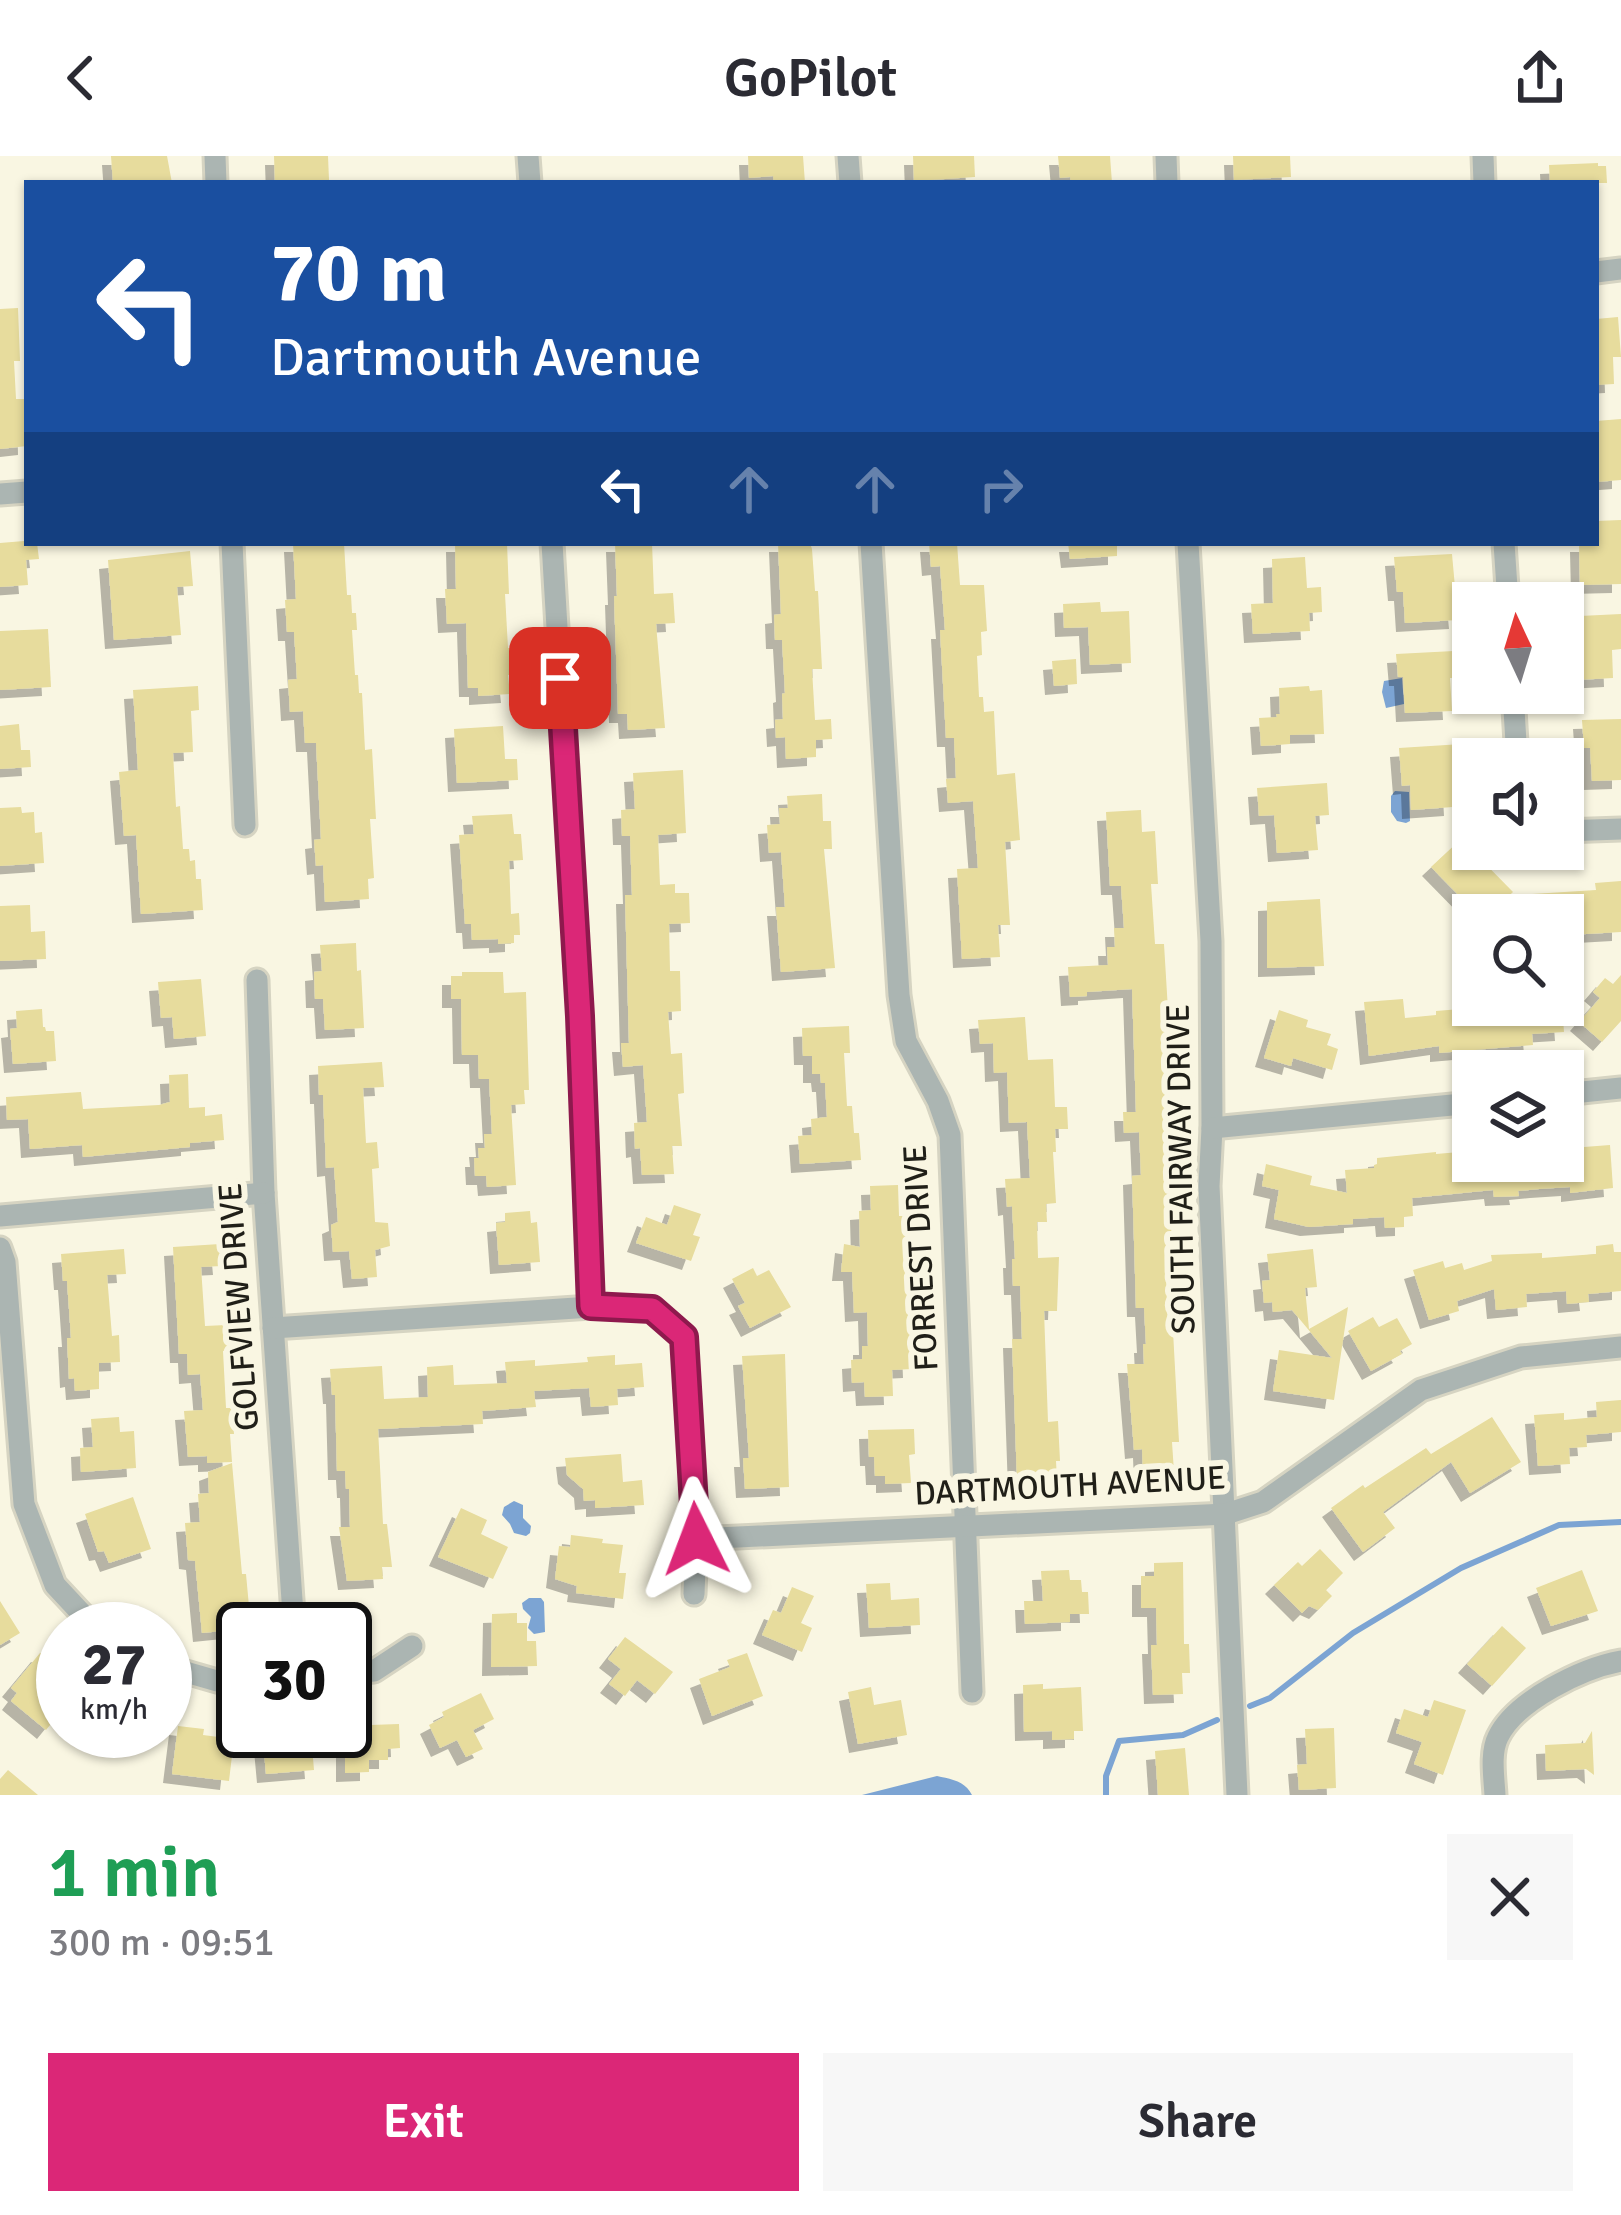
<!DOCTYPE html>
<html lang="en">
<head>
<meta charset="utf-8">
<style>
	:root { --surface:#fff; --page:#f7f7f7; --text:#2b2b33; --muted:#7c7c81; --accent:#db2777 }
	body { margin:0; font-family:Signika,sans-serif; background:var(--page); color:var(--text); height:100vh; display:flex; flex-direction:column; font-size:45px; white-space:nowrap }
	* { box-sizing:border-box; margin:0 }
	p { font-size:39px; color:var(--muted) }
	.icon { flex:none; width:66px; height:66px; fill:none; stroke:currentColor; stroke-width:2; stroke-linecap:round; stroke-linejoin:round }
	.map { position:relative; height:1639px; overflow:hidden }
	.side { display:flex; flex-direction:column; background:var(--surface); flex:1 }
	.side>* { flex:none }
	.banner { position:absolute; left:24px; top:24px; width:1575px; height:366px; border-radius:0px; box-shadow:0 3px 9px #0004; background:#1a4fa0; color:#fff; overflow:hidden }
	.needle { width:78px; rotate:356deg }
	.fabs { position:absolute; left:1452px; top:426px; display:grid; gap:24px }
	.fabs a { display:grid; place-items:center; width:132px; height:132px; border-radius:0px; background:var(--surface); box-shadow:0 3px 9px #0004; font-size:60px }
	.speed { position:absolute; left:36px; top:1446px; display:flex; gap:24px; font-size:60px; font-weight:700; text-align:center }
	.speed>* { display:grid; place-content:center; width:156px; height:156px; border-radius:50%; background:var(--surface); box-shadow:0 3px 9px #0004; line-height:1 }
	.speed small { font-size:30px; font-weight:400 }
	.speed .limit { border:6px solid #111; border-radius:18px; background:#fff; color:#111 }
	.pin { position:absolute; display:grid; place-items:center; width:102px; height:102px; color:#fff; margin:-51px; border-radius:24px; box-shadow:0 6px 18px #0006 }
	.me { position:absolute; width:132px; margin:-66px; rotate:357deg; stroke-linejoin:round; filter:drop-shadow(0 0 9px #0008) }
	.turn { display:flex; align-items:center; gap:42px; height:252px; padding:0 48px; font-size:54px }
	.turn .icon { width:156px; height:156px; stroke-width:2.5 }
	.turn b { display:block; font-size:84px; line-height:102px }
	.lanes { display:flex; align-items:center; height:114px; padding:0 48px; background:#0003; justify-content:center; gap:60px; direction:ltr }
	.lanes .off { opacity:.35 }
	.round { display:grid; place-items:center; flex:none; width:126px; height:126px; border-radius:0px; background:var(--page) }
	.summary { display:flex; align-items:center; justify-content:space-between; height:204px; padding:0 48px }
	h1 { font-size:72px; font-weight:600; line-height:90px; color:#1e9e55 }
	.action { display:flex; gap:24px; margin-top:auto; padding:24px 48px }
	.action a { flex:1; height:138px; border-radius:0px; background:var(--accent); color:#fff; font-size:48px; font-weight:600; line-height:138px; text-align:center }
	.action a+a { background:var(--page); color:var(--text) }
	header { display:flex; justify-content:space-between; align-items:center; height:156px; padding:0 48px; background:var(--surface); font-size:54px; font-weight:600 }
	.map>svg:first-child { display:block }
	.water { fill:#7ca4d3 }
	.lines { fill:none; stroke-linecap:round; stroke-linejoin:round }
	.stream { stroke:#7ca4d3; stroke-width:6 }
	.building { fill:#e7dc9d; filter:url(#shadow) }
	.minor-casing { stroke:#d6d4c2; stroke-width:27 }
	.minor { stroke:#abb5b2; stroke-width:21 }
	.route-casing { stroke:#8e194d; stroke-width:30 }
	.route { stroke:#db2777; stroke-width:21 }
	.labels { text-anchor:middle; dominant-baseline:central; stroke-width:12; stroke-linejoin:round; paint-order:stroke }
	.street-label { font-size:33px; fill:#201f18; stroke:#f9f6e2 }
</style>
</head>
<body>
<header><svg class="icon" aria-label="back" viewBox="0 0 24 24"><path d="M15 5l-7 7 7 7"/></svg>GoPilot<svg class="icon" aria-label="share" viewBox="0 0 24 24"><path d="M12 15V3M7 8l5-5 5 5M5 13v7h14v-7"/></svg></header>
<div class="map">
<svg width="1621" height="1639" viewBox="0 0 1621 1639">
	<defs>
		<filter id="shadow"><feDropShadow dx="-9" dy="9" stdDeviation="0" flood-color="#0004"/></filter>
	</defs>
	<rect width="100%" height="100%" fill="#f9f6e2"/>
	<g class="water">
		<path d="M1402 522 1404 548 1386 552 1382 536 1384 525Z"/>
		<path d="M1395 635 1409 636 1410 665 1406 667 1397 665 1391 656V640Z"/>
		<path d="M514 1345 523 1349V1362L531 1370 530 1377 526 1380 514 1377 510 1368 502 1359 504 1351Z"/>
		<path d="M529 1442H541L544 1446 545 1476 534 1478 528 1472 531 1461 523 1453 522 1447Z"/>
		<path d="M937 1620C951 1623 965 1625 972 1639H862Z"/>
	</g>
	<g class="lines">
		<g class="stream">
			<path d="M1250 1550 1270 1542 1353 1477 1461 1412 1559 1369 1621 1366"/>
			<path d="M1106 1639V1620L1119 1585 1183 1579 1217 1564"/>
		</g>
	</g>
	<g class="building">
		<path d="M111 0H167L172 27H113Z"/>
		<path d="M274 0H328L329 24 275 27Z"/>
		<path d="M748 0H803L805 27H774L773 20 749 22Z"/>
		<path d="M913 0H974L975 21 914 25Z"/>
		<path d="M1058 0H1110L1112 27H1071L1070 21 1060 22Z"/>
		<path d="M1233 0H1290L1291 21 1234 24Z"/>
		<path d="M1598 7V10H1606L1607 27H1550L1549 9Z"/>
		<path d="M18 152 20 205H14L16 243H26L27 290 0 293V153Z"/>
		<path d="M1618 161 1621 201H1613L1614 228 1596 229V163Z"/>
		<path d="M1621 263V324L1596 326V265Z"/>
		<path d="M1621 364V428L1580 429 1579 387H1596V365Z"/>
		<path d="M24 385V388L37 387 39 403 26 404 28 429 0 431V387Z"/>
		<path d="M293 387H344L347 439H351L352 457H356L357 474H352L355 519H358L359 537H362L365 594 372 593 376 663H370L374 722 368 723 369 743 325 746 323 709 316 710 314 684 321 683 316 587H305L303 555 290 556 288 524 297 523 294 476H287L285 444 296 443Z"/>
		<path d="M455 387H507L509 438H505L508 492H511L513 519H508L510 538 478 540V532H468L466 467 447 468 445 433H456Z"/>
		<path d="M615 387H652L654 438 673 437 675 467 656 468 665 572 628 574 627 558H618L614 440H617Z"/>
		<path d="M778 387H810L812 393 815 435H818L822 513H812L815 564 831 563 832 583 816 584V601L786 603 785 581 776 582 775 564 783 563 782 538 785 537 782 484H775L774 459 781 458Z"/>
		<path d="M929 387H957L960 429H984L987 475 981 476 982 499 977 500 979 541H983L984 556 994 555 997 619 1015 617 1020 684 1005 686 1010 769H998L1000 801 962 803 957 713 978 712 973 645 948 647 946 623 956 622 954 582H946L940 474H945L940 410 931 411Z"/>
		<path d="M1068 387H1117V400L1070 403Z"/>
		<path d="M190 395 193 430 177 431 181 479 114 484 108 404Z"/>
		<path d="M1452 398 1458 464 1405 467 1403 436H1397L1394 401Z"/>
		<path d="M1305 401 1307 432 1321 431 1322 456 1309 457 1310 475 1253 478 1251 448 1273 447 1272 403Z"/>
		<path d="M1100 446 1101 456 1129 455 1131 507 1090 509 1088 471 1064 472 1063 448Z"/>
		<path d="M1621 458V493L1612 494 1613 522 1576 524 1575 494H1582L1580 460Z"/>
		<path d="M48 473 51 531 0 534V475Z"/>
		<path d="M1454 495 1456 522H1450L1452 555 1405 557 1403 521H1398L1396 498Z"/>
		<path d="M1076 503 1077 528 1054 530 1052 505Z"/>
		<path d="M198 530 199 554 191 555 193 596 173 597 176 651 180 650 183 693H189L190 705 195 704 196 723H201L203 754 141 758 136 679 124 680 119 616 138 614 133 534Z"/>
		<path d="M1309 530 1310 535 1322 534 1324 578 1290 579V588L1261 590 1259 562 1277 561 1276 558H1280L1279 532Z"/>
		<path d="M1621 563V624L1592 625 1590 592H1584L1582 564Z"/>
		<path d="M19 568 21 594H30L31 611 0 613V570Z"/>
		<path d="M503 570 505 603H517L518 624 457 627 454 573Z"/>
		<path d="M1462 588 1464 615 1456 616 1457 633H1452L1453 651 1411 654 1410 629 1402 630 1399 592Z"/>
		<path d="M683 614 686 677 658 679 660 729 675 728V737H689L690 767 669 768 670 815H680L681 855 668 856 671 898 682 897 684 937 678 938 682 990H672L674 1018 642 1019 640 992 635 993 634 967 647 966 643 909 623 911 621 887H629L625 739H632L630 680H622L621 654 635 653 633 617Z"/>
		<path d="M1327 627 1329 659 1315 660 1318 694 1277 697 1274 659 1259 660 1257 632Z"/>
		<path d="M822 638 823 665H831L832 693H824L835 812 781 816 776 751H785L781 696 769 697 767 669 780 668 779 652H788L787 640Z"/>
		<path d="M21 651 22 657 34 656 35 677 42 676 44 707 0 710V652Z"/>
		<path d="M1141 654 1142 676 1155 675 1158 728H1151L1155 788H1164L1168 854H1170L1171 883H1165L1166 905 1163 906 1170 993 1172 1122H1166L1168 1175H1173L1179 1286H1172L1174 1316 1143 1317 1142 1293 1134 1294 1127 1208H1144L1143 1188H1146L1144 1152H1136L1134 1085 1132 1020 1141 1019 1139 976 1124 977 1123 956H1136L1132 833 1087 836V840L1070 841 1068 811 1108 809 1107 791H1115L1114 772H1124L1121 730H1110L1106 656Z"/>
		<path d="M512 658 514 678H521L523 704 509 705 511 758 519 757 520 779H514V787L498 788V783L472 784 471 768H465L459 679 474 678 472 660Z"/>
		<path d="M1461 683 1513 736 1489 759H1478L1431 711Z"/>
		<path d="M1621 725V776L1569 779 1568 760 1534 759 1532 738 1596 734 1595 727Z"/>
		<path d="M1320 743 1324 810 1267 812V746Z"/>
		<path d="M30 749 31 776 45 775 46 803 0 805V750Z"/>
		<path d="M356 787 357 815 361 814 364 872 325 874 323 843H315L314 816 322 815 320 789Z"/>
		<path d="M462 816H503L504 837 526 836 529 934H524L525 948 511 949 516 1029 487 1031 486 1020H475L474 1002H479L478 992H485L484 978H492L489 923H479L478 899H462L461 843H451V820H462Z"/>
		<path d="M1621 819V865L1602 886 1579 866 1600 842 1593 836 1605 822 1613 828Z"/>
		<path d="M201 823 206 880 174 883 172 861 161 862 158 826Z"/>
		<path d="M1403 843 1405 862 1436 859V855L1509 849H1562L1564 876 1532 878 1533 889 1439 897V890L1369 900 1364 846Z"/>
		<path d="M42 853 43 871H45L46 875H54L56 905 13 908 10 873 17 872 16 855Z"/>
		<path d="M1279 854 1308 864 1306 871 1331 878 1327 889 1338 893 1332 914 1293 902 1291 910 1264 902Z"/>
		<path d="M1025 861 1028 904 1053 903 1055 951H1067L1068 973H1055L1056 996H1053L1056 1047 1046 1048 1047 1066H1037L1038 1102 1059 1101 1057 1155H1044L1048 1266 1058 1265 1060 1305H1056L1057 1324 1017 1325 1012 1183H1022L1020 1130H1013L1012 1103H1015L1012 1050 1007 1051 1005 1023 1030 1022 1027 966 1009 967 1007 916 994 917 993 887 980 888 978 864Z"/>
		<path d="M849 870 850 897H844L847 950H852L854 977H859L861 1004 800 1008 798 980 812 979 811 963 827 961 825 927H821L820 918H812V900H803L802 872Z"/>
		<path d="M382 906 384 931 363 932 366 987 377 986 379 1012 372 1013 375 1066 388 1067 390 1090 375 1094 377 1121 352 1123 349 1095 333 1096 331 1069 338 1066 334 1011 326 1012 323 939H319L318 910Z"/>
		<path d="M188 918 189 952 205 951V960L222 958 224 984 190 987V991L83 1001 82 989 30 993 28 963 7 964 6 941 81 936 83 953 159 949 170 946 169 919Z"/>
		<path d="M1579 984V989L1583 988 1584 991 1610 989 1613 1032 1570 1037V1031L1539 1033 1518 1035 1519 1040 1494 1041 1493 1034 1412 1042 1413 1060 1404 1061V1071L1385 1072 1384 1061 1353 1063V1068L1309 1071 1274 1063 1279 1034 1262 1030 1266 1008 1312 1020 1310 1029 1347 1037 1345 1014 1374 1012V1009L1377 1008V1002L1436 996V998L1471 995 1472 1005H1563V985Z"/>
		<path d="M898 1029 899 1060H906L912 1213 892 1214 893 1240 865 1241 864 1226 852 1227 851 1204 862 1203V1190H868L867 1156 854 1157 852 1116H841L844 1088 860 1091 859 1055 871 1054 870 1030Z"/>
		<path d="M674 1049 701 1058 693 1079 700 1081 691 1105 636 1087 646 1061 667 1069Z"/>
		<path d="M530 1055 531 1067 537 1066 540 1106 499 1109 496 1067 505 1066V1057Z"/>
		<path d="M220 1088 222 1110 201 1111 205 1170 226 1169 228 1195H223L226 1252H232L234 1278H230L232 1306 207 1307V1300L188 1301 184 1255 203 1254 200 1218 188 1219 187 1198H179L173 1091Z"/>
		<path d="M1613 1088 1614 1096H1621V1135L1588 1138 1589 1146 1567 1148 1566 1135 1526 1138 1527 1151 1496 1154 1494 1133 1457 1145 1459 1155 1429 1164 1413 1114 1443 1105 1445 1112 1462 1107 1464 1114 1492 1105 1491 1099 1542 1097V1102L1596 1098V1090Z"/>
		<path d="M124 1093 126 1118 107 1119 112 1180 119 1179 120 1206 99 1207V1233L75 1235 74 1222 69 1223 67 1182H71L67 1125H63L61 1098Z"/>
		<path d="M1313 1093 1317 1131 1305 1132 1309 1173 1348 1151 1334 1244 1273 1235 1279 1194 1332 1202 1292 1154 1273 1156 1272 1146 1264 1147 1262 1125 1270 1124 1267 1098Z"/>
		<path d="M753 1112 757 1120 769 1114 791 1151 750 1172 738 1150 745 1147 732 1123Z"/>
		<path d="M1373 1161 1379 1171 1397 1162 1412 1188 1400 1195 1402 1198 1371 1215 1348 1175Z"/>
		<path d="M785 1198 789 1331 745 1333 743 1302H749L742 1200Z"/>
		<path d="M615 1199V1209L642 1207 644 1231 617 1233 618 1249 591 1251 589 1232 534 1235 536 1251 482 1255 483 1268 378 1273 383 1368H387L392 1411H382L383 1423 347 1425 339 1371H350L349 1333H346L345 1315H337L335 1239H332L330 1213 382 1210 384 1243 428 1241 427 1211 453 1209 454 1229 507 1227 505 1206 535 1204V1210L588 1206 587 1201Z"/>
		<path d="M1621 1244V1276L1586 1279 1587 1291 1569 1292 1570 1308 1538 1310 1534 1259 1564 1257V1264L1597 1261 1596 1246Z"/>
		<path d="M119 1261 120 1276 134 1275 136 1312 81 1316 80 1292 93 1291 91 1263Z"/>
		<path d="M1492 1261 1521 1306 1470 1337 1451 1306 1383 1356 1395 1372 1363 1396 1331 1352 1363 1329 1365 1332 1426 1292 1431 1298Z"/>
		<path d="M914 1273 915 1298 909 1299 911 1327 885 1328V1320H875L874 1301H869L868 1274Z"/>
		<path d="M621 1298 623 1326 642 1324 644 1349 595 1352V1344L584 1345 583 1333 567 1319 565 1302Z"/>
		<path d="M232 1307 242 1418H246L251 1472 202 1477 195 1405 188 1404 185 1367 200 1366 198 1338 209 1337 208 1316Z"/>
		<path d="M133 1341 151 1393 109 1407 104 1395 98 1396 85 1358Z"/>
		<path d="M461 1352 487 1364 481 1378 508 1391 493 1423 438 1401Z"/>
		<path d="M571 1379 603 1383 602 1387 623 1389 619 1417H626L623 1443 576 1437 577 1430 555 1423 559 1390 570 1391Z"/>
		<path d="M1320 1393 1343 1417 1326 1434 1332 1440 1318 1454 1309 1450 1302 1457 1274 1429 1298 1406 1302 1410Z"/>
		<path d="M1183 1406 1184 1488H1189L1190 1517H1182L1183 1538 1153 1539 1151 1489H1157L1156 1452H1141V1420H1154V1407Z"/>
		<path d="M1069 1414 1070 1424H1081L1082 1436H1088L1089 1458H1070V1466L1025 1468 1024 1445H1043L1041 1415Z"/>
		<path d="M1582 1414 1598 1455 1551 1470 1536 1432Z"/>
		<path d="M890 1427 891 1444 919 1442 920 1469 869 1472 866 1428Z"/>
		<path d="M792 1431 814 1440 801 1467 812 1472 802 1496 762 1479 773 1454 781 1457Z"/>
		<path d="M0 1445 20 1477 0 1489Z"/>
		<path d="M517 1457V1467H527V1485H536L537 1510 491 1511 492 1458Z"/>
		<path d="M1502 1470 1526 1492 1492 1530 1467 1508Z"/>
		<path d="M625 1481 673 1516 655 1538 637 1524 625 1540 609 1528 621 1513 608 1503Z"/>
		<path d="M40 1497H47L61 1509 47 1526 63 1539V1553L46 1574 11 1545 17 1537 11 1532Z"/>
		<path d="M747 1497 763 1540 712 1560 699 1523 730 1511 727 1504Z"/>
		<path d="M1043 1528V1533L1081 1531 1083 1575H1074V1583L1052 1584V1575L1024 1576 1023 1529Z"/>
		<path d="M871 1531 874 1549 901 1544 907 1579 858 1588 848 1536Z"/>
		<path d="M481 1537 494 1563 473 1574 483 1593 466 1601 457 1584 440 1592 429 1569 444 1561 442 1556Z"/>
		<path d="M1434 1544 1466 1554 1443 1619 1414 1608 1422 1586 1396 1577 1404 1553 1428 1561Z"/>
		<path d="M369 1563 370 1569 399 1568 400 1592 388 1593V1604H369V1616L345 1617V1564Z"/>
		<path d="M178 1570 204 1573 203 1579 234 1583 229 1625 172 1618Z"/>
		<path d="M1334 1572 1336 1632 1299 1634 1297 1609 1307 1608 1305 1573Z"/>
		<path d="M262 1575H285L287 1592 312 1590 314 1614 266 1618Z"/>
		<path d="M1592 1575 1594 1619 1586 1613 1546 1615 1545 1589 1585 1587Z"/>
		<path d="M1185 1592 1189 1639H1158L1155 1595Z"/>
		<path d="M8 1614 38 1639H0V1623Z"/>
	</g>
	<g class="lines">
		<defs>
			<g id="minor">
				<path d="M215 0 216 27"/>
				<path d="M528 0 530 27"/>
				<path d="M848 0 850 27"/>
				<path d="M1166 0 1167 27"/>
				<path d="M1483 0 1484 27"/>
				<path d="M1596 116 1621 113"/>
				<path d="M0 338 27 336"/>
				<path d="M232 387 245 669"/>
				<path d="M552 387 580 860 591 1151"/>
				<path d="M871 387 899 839 906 885 938 945 950 979 972 1536"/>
				<path d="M1188 387 1211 785 1212 972 1209 1030 1237 1639"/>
				<path d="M1504 387 1508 447"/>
				<path d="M1513 537 1517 603"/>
				<path d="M1563 675 1621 673"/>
				<path d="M257 824 264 1037 294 1473"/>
				<path d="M1563 938 1621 932"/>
				<path d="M1212 972 1473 947"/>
				<path d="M0 1060 264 1037"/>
				<path d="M0 1092 5 1106 24 1348 55 1429 96 1473"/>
				<path d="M273 1172 591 1151 652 1153 684 1181 696 1383 694 1438"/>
				<path d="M696 1383 1226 1358 1263 1346 1421 1234 1521 1201 1621 1191"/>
				<path d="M165 1510 217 1525 243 1524"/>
				<path d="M345 1517 374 1515 412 1490"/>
				<path d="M1495 1639C1494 1621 1490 1597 1498 1581 1516 1544 1583 1512 1621 1505"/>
			</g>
		</defs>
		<use href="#minor" class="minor-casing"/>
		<use href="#minor" class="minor"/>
	</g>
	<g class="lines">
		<defs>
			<path id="route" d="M560 522 580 860 591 1150 652 1153 684 1181 696 1383"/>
		</defs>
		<use href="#route" class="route-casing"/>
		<use href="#route" class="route"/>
	</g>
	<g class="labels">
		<g class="street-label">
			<text transform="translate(1181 1013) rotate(-91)">SOUTH FAIRWAY DRIVE</text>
			<text transform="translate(921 1102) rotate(-93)">FORREST DRIVE</text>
			<text transform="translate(239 1151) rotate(-94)">GOLFVIEW DRIVE</text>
			<text transform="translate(1070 1330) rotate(-3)">DARTMOUTH AVENUE</text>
		</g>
	</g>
</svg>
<div class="fabs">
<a><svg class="needle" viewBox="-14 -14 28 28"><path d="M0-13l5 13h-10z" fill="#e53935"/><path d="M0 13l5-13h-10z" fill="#7c7c81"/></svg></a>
<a><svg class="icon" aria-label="sound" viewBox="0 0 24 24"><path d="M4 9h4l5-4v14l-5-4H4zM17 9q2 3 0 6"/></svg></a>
<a><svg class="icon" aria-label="search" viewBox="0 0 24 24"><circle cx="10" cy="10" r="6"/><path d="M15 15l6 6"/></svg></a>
<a><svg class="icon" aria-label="layers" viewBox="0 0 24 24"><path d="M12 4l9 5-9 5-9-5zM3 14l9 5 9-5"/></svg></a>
</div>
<div class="speed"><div>27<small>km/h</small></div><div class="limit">30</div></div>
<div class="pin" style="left:560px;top:522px;background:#d93025"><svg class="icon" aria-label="arrive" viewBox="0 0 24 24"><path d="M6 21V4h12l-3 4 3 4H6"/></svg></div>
<svg class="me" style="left:696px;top:1383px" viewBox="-20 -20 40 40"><path d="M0-17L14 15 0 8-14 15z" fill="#db2777" stroke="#fff" stroke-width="4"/></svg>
<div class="banner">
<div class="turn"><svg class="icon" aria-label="left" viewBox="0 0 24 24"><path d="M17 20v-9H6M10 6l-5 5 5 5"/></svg><div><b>70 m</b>Dartmouth Avenue</div></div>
<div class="lanes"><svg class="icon" aria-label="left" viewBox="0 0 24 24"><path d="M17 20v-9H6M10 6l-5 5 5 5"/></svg><svg class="icon off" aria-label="ahead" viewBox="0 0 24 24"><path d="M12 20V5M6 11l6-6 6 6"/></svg><svg class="icon off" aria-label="ahead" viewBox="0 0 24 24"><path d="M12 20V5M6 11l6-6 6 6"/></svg><svg class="icon off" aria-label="right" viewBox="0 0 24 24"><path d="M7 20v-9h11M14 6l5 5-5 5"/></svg></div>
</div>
</div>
<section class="side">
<div class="summary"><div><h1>1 min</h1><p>300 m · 09:51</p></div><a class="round"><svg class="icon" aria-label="close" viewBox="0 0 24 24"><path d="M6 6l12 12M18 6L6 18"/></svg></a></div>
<div class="action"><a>Exit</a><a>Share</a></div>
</section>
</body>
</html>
